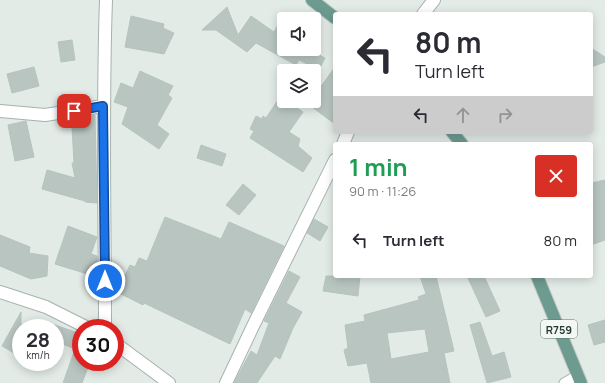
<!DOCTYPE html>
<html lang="en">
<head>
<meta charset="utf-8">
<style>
	:root { --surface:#fff; --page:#f7f7f7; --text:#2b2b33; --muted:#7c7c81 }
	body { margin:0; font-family:Manrope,sans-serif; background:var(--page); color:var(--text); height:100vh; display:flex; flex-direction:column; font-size:15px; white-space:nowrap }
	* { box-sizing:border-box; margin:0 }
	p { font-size:13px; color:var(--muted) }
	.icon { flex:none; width:22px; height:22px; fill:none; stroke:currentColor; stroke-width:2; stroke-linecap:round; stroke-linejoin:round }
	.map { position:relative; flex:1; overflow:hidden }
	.drawer { position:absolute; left:333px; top:142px; width:260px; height:136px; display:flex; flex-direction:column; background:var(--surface); border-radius:4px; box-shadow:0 2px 10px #0003 }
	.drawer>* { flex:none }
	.banner { position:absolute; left:333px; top:12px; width:260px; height:122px; border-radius:4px; box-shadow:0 2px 10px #0003; background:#fff; color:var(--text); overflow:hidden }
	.buttons { position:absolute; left:277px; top:12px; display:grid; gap:8px }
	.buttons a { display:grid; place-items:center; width:44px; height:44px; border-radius:4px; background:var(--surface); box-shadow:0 2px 10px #0003; font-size:20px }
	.speed { position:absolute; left:12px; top:319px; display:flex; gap:8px; font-size:20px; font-weight:700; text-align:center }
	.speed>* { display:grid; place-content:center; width:52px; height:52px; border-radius:50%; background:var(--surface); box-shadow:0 2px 10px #0003; line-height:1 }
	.speed small { font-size:10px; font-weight:400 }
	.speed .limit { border:6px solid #d22; background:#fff; color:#111 }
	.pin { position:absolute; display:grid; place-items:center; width:34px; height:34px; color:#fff; margin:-17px; border-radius:8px; box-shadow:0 2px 6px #0006 }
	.me { position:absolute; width:44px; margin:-22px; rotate:0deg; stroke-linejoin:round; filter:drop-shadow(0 0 3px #0008) }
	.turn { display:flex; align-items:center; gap:14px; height:84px; padding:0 16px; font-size:18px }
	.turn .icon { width:52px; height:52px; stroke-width:2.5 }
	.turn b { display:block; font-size:28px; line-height:34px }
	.lanes { display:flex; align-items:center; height:38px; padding:0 16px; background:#0003; justify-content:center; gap:20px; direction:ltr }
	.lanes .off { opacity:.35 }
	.round { display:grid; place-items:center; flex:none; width:42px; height:42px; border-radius:4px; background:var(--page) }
	.head { display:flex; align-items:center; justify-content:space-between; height:68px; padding:0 16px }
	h1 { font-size:24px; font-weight:700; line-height:30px; color:#1e9e55 }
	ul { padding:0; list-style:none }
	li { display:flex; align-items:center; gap:12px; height:60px; padding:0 16px }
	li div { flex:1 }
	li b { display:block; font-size:15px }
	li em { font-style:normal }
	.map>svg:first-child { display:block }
	.building { fill:#b8c5c0; stroke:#b6c4be; fill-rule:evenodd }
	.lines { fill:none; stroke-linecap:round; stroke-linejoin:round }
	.lane-casing { stroke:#a6b2ae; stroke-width:11 }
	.street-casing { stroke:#a6b2ae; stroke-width:14 }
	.primary-casing { stroke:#c2c8c6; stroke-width:14 }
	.lane { stroke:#fff; stroke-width:9 }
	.street { stroke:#fff; stroke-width:12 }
	.primary { stroke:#6d9b90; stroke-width:12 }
	.route-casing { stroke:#114b97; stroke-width:10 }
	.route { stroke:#1a73e8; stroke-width:7 }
	.labels { text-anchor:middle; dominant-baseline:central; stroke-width:4; stroke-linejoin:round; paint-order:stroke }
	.shield { fill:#f3f8f5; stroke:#63736e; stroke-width:1 }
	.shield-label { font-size:11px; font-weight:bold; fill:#253a34 }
</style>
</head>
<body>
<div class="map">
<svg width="605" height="383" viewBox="0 0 605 383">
	<rect width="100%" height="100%" fill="#e3ebe7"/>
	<g class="building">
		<path d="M227 7 238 35 251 16 274 32 284 14V49H308L325 58 319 70 299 60 296 65 256 43 247 52 216 30H202Z"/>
		<path d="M131 16 164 24 163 28 174 33 164 54 125 47Z"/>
		<path d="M72 40 75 60 61 62 58 42Z"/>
		<path d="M591 48 605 57V62L591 67Z"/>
		<path d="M34 67 39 86 12 93 7 74Z"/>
		<path d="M335 67V124L308 104 310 101H314V96Z"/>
		<path d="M140 71 173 86 168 95 172 98 157 125 169 134 159 149 122 124 128 107 114 102 121 83 133 88Z"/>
		<path d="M280 97 284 101H286L303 112 289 132 300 139 298 146 312 158 303 172 250 138 254 131 250 129 256 116 262 119 263 116 266 118Z"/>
		<path d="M95 115 97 203 85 202V201L42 189 47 170 75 178 72 163H74L72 127H79V117Z"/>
		<path d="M26 121 34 157 15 161 8 125Z"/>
		<path d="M201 145 226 154 222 166 197 158Z"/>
		<path d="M605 180V240L591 245V183Z"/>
		<path d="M243 184 256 195 239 215 226 205Z"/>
		<path d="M165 217 221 239 229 222 284 246 251 313 245 309 230 344 144 303 143 305 117 292 130 265 135 267 139 258 147 261Z"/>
		<path d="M314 219 328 227 320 241 307 233Z"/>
		<path d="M68 226 97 237 91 254 97 256V265L94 276 55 264Z"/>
		<path d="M0 235 30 247 29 253 48 256 47 276 31 279 0 266Z"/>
		<path d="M289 271 300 277 286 303 302 312 293 328 280 359 275 356 257 383H234L251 351 257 355 269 323 264 321Z"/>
		<path d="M326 276H360L358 296 323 291Z"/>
		<path d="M420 276H436L454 351 444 353 450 383H371L367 363 348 366 344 350 348 348 345 325 365 321 364 315 419 300 418 297 426 294ZM425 329 429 352 391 359 387 333Z"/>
		<path d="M467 276H484L500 311 486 317Z"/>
		<path d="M21 312V340L14 353 2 346Z"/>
		<path d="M605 320V342L594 345 588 325Z"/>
		<path d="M480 322 492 356 504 352 511 377 487 383 470 325Z"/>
		<path d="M55 325 81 334V362H90L82 383H63L75 349 55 341Z"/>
	</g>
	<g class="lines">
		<defs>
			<path id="lane" d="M564 383 578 375"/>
			<g id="street">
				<path d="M423 14 434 0"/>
				<path d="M0 111 45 115 103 106"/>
				<path d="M343 144 348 132"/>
				<path d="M0 292 46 307 88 328"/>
				<path d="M105 328C105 219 102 109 106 0"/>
				<path d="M115 343 169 383"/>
				<path d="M226 383 253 326 335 160"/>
			</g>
			<g id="primary">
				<path d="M312 0 335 18"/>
				<path d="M452 132 462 144"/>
				<path d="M537 276 581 383"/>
			</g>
		</defs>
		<use href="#lane" class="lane-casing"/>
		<use href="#street" class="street-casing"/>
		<use href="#primary" class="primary-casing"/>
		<use href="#lane" class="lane"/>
		<use href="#street" class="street"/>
		<use href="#primary" class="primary"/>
	</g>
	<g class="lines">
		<defs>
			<path id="route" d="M74 111 103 106 105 281"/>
		</defs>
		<use href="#route" class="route-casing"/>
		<use href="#route" class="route"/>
	</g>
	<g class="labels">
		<rect class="shield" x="541" y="320" width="36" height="18" rx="3"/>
		<g class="shield-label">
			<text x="559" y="329">R759</text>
		</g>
	</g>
</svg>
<div class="buttons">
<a><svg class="icon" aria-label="sound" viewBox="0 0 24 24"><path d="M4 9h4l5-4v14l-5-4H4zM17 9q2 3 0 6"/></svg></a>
<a><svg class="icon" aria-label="layers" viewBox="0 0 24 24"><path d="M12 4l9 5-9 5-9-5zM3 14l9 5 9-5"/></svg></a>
</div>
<div class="speed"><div>28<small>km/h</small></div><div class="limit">30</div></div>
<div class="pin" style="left:74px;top:111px;background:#d93025"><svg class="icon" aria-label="arrive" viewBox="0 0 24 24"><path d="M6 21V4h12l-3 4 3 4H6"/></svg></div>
<svg class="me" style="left:105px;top:281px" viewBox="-20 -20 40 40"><circle r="17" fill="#1a73e8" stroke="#fff" stroke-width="3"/><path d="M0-11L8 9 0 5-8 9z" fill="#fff"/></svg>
<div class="banner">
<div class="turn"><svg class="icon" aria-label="left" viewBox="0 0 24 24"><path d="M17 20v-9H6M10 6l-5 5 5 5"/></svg><div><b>80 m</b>Turn left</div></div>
<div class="lanes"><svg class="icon" aria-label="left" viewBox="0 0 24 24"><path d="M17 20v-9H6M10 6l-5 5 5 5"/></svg><svg class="icon off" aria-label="ahead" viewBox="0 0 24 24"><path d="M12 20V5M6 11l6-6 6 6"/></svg><svg class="icon off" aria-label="right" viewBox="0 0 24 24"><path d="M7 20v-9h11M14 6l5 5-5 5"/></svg></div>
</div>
<section class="drawer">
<div class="head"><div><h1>1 min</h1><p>90 m · 11:26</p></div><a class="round" style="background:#d93025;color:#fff"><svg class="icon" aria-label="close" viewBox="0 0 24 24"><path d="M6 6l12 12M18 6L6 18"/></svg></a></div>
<ul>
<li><svg class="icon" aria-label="left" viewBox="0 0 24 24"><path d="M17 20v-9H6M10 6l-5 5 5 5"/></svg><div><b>Turn left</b></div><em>80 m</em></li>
</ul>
</section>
</div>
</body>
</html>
